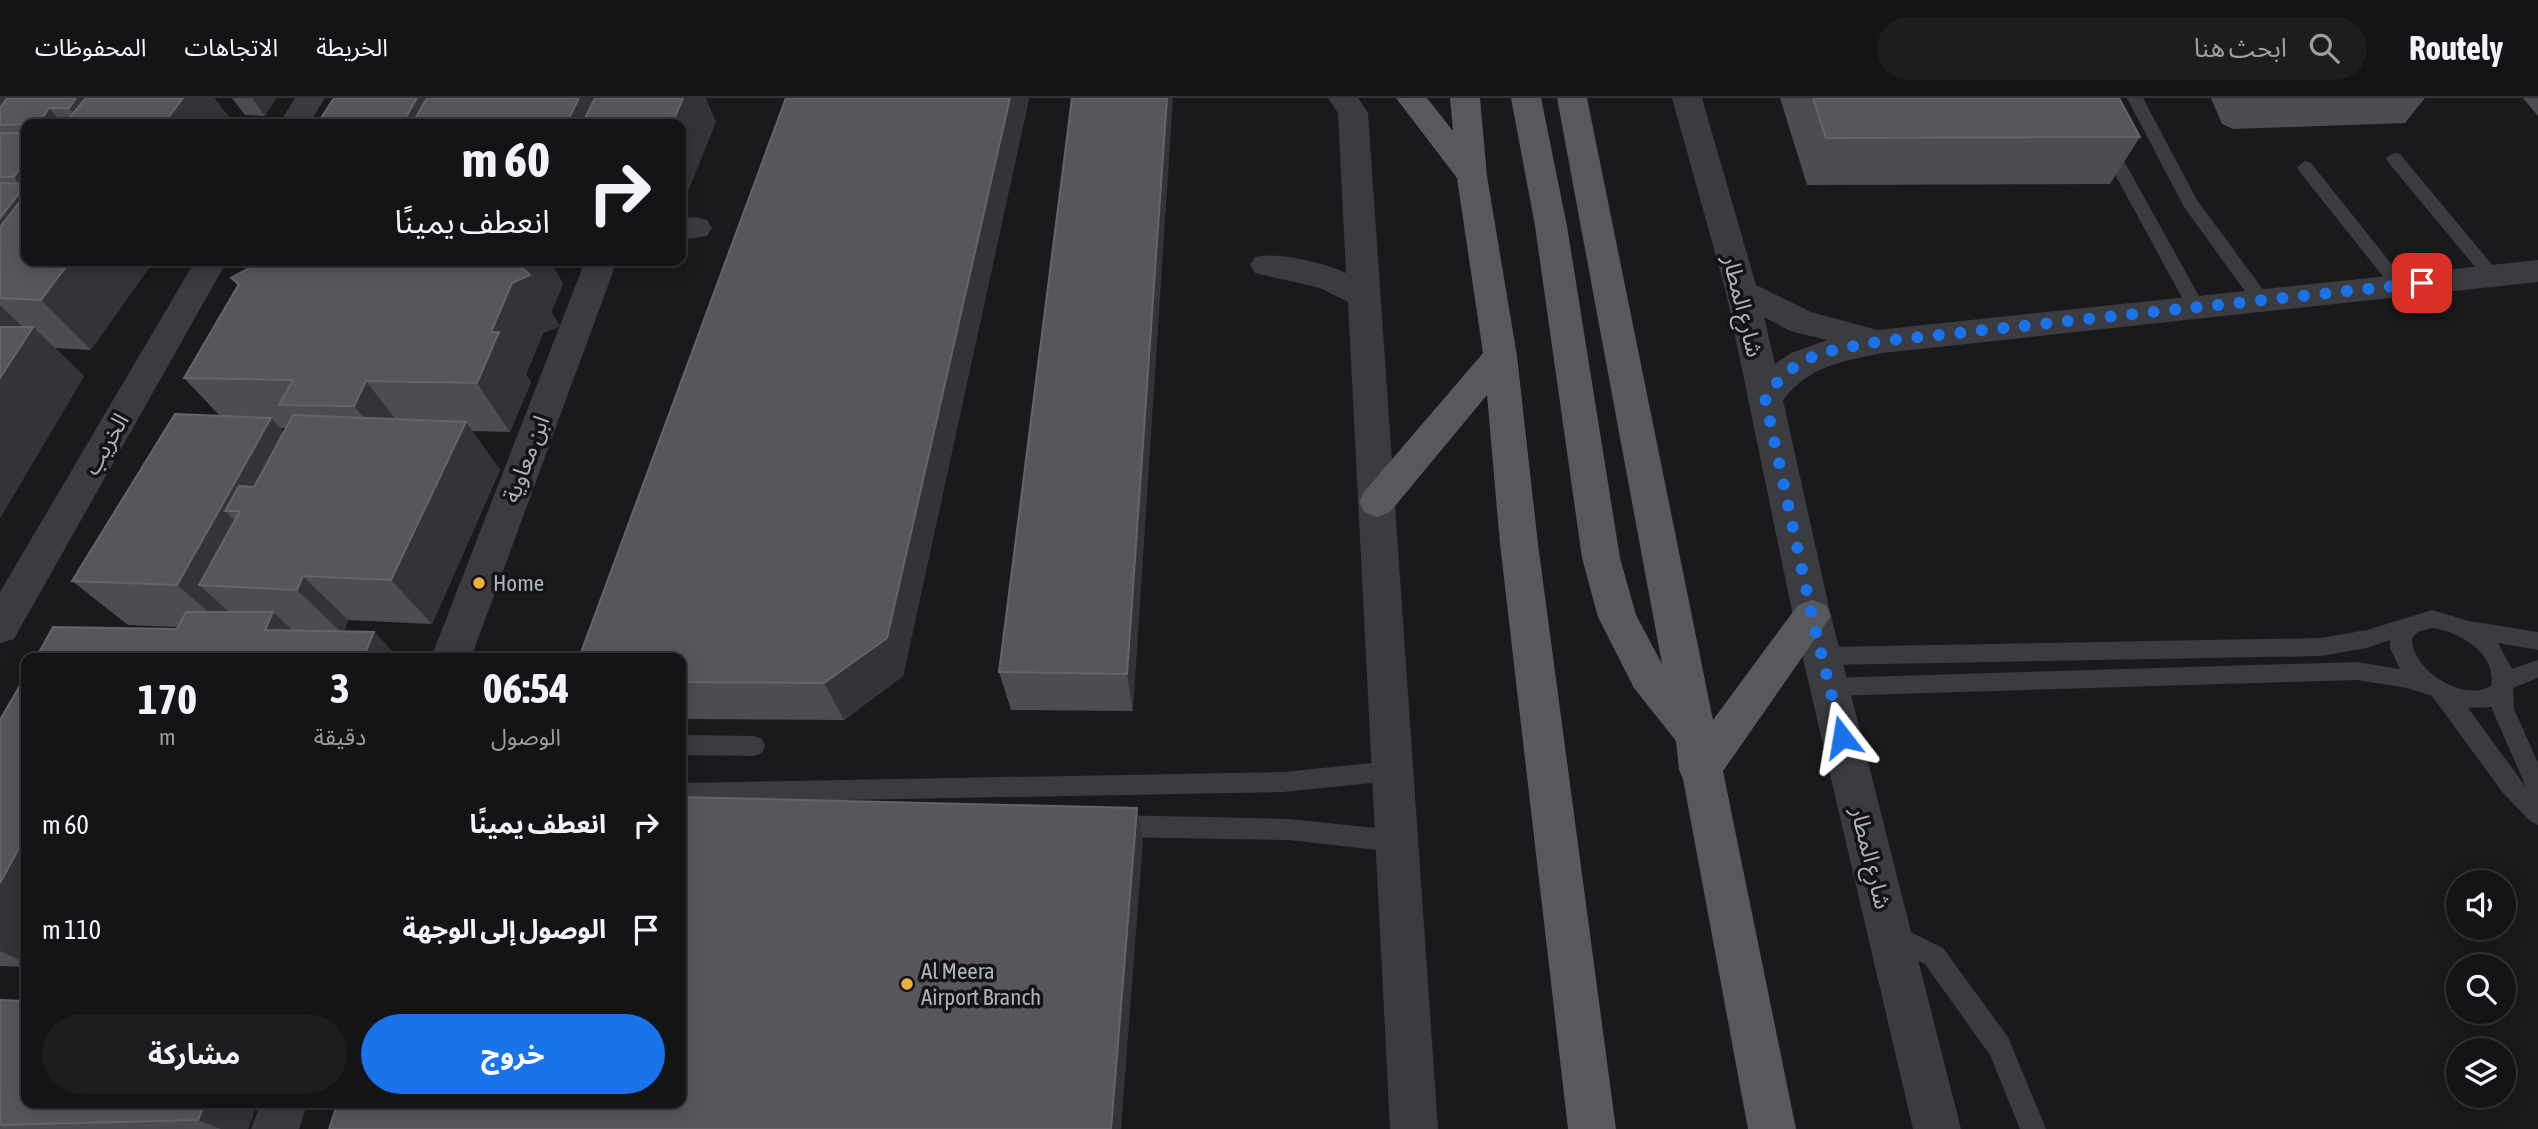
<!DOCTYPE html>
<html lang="ar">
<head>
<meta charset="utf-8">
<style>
	:root { --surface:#131415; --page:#1c1d1e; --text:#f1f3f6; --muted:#9d9ea0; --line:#323334; --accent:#1a73e8 }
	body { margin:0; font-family:"Asap Condensed","Noto Sans Arabic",sans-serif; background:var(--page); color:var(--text); direction:rtl; height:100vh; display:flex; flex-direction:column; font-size:26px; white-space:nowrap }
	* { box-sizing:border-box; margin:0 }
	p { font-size:23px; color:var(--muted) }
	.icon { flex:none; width:38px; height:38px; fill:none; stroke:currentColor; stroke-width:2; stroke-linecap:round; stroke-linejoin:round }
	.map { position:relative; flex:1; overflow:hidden; direction:ltr }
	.sheet { position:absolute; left:21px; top:555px; width:665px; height:455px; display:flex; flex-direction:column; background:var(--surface); border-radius:14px; box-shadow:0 4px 18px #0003,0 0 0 2px var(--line); direction:rtl }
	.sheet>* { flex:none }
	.banner { position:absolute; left:21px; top:21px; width:665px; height:147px; border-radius:14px; box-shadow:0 4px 18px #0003,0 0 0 2px var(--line); direction:rtl; background:#131415; color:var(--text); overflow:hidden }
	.controls { position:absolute; left:2446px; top:772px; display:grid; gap:14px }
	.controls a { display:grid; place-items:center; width:70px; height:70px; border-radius:50%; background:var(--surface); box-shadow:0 4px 18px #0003,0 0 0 2px var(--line); font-size:35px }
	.pin { position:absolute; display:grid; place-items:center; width:60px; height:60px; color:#fff; margin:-30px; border-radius:14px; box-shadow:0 4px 10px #0006 }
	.me { position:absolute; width:77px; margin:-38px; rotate:346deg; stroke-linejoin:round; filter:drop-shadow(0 0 5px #0008) }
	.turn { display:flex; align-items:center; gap:24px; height:147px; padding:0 21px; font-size:32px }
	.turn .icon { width:91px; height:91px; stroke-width:2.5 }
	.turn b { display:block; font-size:49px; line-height:60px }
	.eta { display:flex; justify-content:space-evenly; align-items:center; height:119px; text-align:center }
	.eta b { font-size:42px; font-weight:700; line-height:49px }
	.action { display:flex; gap:14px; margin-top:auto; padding:14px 21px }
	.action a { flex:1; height:80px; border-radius:42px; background:var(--accent); color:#fff; font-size:28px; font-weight:700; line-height:80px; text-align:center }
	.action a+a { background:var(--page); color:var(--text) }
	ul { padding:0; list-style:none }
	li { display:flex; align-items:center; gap:21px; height:105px; padding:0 21px }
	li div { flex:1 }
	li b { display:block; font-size:26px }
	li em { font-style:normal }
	header { display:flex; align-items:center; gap:42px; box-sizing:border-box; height:98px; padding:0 35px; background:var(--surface); border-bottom:2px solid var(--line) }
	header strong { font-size:33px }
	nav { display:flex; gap:38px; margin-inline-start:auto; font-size:24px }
	.search { width:490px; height:63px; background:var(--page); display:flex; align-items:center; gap:18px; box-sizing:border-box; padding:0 24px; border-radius:38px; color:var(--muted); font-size:26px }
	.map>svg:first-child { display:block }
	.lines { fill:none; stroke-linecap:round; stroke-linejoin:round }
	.lane { fill:#3b3c41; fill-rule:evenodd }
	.street { fill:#3b3c41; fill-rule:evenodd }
	.primary { fill:#57595f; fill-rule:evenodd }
	.wall { fill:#4b4d51; fill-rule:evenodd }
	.shaded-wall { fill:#333437 }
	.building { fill:#56575c; stroke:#63656b; stroke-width:2 }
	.route { stroke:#1a73e8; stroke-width:12; stroke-dasharray:0 21.6 }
	.poi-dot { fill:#ecb041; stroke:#141417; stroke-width:2.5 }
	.labels { text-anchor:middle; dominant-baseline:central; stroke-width:7; stroke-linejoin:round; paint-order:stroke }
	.street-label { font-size:23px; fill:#acb1bb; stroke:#141417 }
	.poi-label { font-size:23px; fill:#acb1bb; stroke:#141417; text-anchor:start }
</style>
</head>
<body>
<header>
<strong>Routely</strong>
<div class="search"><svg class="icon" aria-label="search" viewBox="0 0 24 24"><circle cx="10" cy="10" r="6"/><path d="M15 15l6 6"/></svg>ابحث هنا</div>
<nav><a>الخريطة</a><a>الاتجاهات</a><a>المحفوظات</a></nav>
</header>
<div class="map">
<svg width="2538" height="1031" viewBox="0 0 2538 1031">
	<rect width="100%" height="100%" fill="#191a1c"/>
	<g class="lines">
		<g class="lane">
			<path d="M2127 0H2143L2197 102 2267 197 2270 202 2267 207H2255L2184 109Z"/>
			<path d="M2106 40 2114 45 2205 209 2202 214H2190L2187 209 2098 45Z"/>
			<path d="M2394 55 2400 56 2498 174 2501 178 2498 182H2486L2388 64 2386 60Z"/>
			<path d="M2305 63 2311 65 2405 183 2408 187 2405 191H2393L2299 73 2297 69Z"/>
			<path d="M2432 512 2469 523 2538 534V552L2498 545 2512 571 2538 562V580L2513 590 2514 611 2538 665V727L2530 723 2503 695 2432 598 2407 590 2357 582 1829 598 1821 596 1818 589 1821 582 1829 580 2357 564 2400 571 2390 550V542L2367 550 2321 558 1823 567 1815 564 1812 558 1815 552 1823 549 2321 540 2367 532ZM2432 530C2460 534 2497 555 2491 588 2463 605 2411 571 2412 540L2418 534ZM2492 609V611L2526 689 2468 610Z"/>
			<path d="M681 637 754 638 762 641 765 648 762 655 754 658 681 657Z"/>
			<path d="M1391 663 1399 666 1402 673 1399 680 1391 683 1283 694 681 705V685L1283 674Z"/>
			<path d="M1112 717 1289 721 1395 732 1403 735 1407 743 1403 751 1395 754 1289 742 1112 739 1104 736 1100 728 1104 720Z"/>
			<path d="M1890 824 1943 850 2008 939 2046 1031H2020L1990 957 1925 866 1881 844 1878 836 1881 828Z"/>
		</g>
		<g class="street">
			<path d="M295 0H325L309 26H279Z"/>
			<path d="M1328 0H1358L1368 15 1438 1031H1390L1348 204 1320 190 1255 175 1250 167 1255 159C1275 153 1326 165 1346 175L1338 15Z"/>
			<path d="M1672 0H1702L1756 187 1811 214 1877 232 2538 162V184L1883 255C1843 263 1809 268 1783 302L1831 518 1961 1031H1913L1793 518 1726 194ZM1764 219 1790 233 1827 242 1791 255 1775 266Z"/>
			<path d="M696 119 707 122 712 130 707 138 681 142V120Z"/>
			<path d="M195 163H227L14 541 0 545V494Z"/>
			<path d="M585 163H617L471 560H431Z"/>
			<path d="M261 1004H308L299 1031H251Z"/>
		</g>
		<g class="primary">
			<path d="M1396 0H1427L1453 33 1450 0H1480L1487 78 1517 258 1538 446 1616 1031H1568L1500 446 1487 297 1390 414 1377 419 1364 414 1359 404 1364 394 1483 255 1457 80Z"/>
			<path d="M1511 0H1541L1567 128 1620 460 1636 517 1662 566 1557 0H1587L1713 622 1798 507 1812 502 1826 507 1831 518 1723 673 1796 1031H1748L1683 681 1679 672 1676 643 1634 590 1598 519 1582 460 1535 128Z"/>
		</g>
	</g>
	<g class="wall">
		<path d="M0 0H214L234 26H26V163L91 252 55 250 84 278 0 420Z"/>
		<path d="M232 0H276L265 18 245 17Z"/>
		<path d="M786 0H1029L903 578 844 622 681 621V560Z"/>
		<path d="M1072 0 1133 613 1011 612 999 574Z"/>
		<path d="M1780 0H2119L2140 39 2110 86 1807 87Z"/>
		<path d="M2211 0H2425L2405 25 2233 31 2222 26Z"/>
		<path d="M2523 0H2538V18Z"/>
		<path d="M253 163H550L563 186 551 214 560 228 543 235 526 276 531 284 510 334 472 333 500 372 432 526 348 522 343 534H374L399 560H36L177 531 178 529 128 527 72 483 220 318 184 280 238 188 231 180 249 170ZM280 330H287L284 334Z"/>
		<path d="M26 577V869L0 868V622Z"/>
		<path d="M0 902 24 903 258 1004 248 1031H0Z"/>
	</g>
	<g class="shaded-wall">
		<path d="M0 0H15L0 27Z"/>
		<path d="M76 0H90L83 26 69 10Z"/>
		<path d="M183 0H214L234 26H163Z"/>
		<path d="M252 0H276L265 18Z"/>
		<path d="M417 0H456L462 26H402Z"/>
		<path d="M579 0H606L617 26H566Z"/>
		<path d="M683 0H706L716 24 681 111V26H672Z"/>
		<path d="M1010 0H1029L903 578 844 622 824 585Z"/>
		<path d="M1167 0H1173L1133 613 1127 576Z"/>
		<path d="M49 10 63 26H38Z"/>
		<path d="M26 63V137L0 146V120L23 90 14 79Z"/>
		<path d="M70 163H154L91 252 41 202Z"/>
		<path d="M522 163H550L563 186 551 214 560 228 543 235 526 276 531 284 510 334 477 285 491 234Z"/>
		<path d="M0 207 29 235 33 229 84 278 0 420Z"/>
		<path d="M366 283 404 332 393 356 354 308Z"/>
		<path d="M271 320 315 368 240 413H225L268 456 199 487 235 519 228 531 177 487Z"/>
		<path d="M466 324 500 372 432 526 391 482Z"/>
		<path d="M303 478 348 522 343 536 297 492Z"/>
		<path d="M273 514 316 554 265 532Z"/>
		<path d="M374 534 399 560H363Z"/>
		<path d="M1137 710 1143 743 1121 1031H1111Z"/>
		<path d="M19 750 26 754V865L0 853V785Z"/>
		<path d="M205 1004H258L248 1031H221L198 1022Z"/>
	</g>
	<g class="building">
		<path d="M7 0H76L69 10H49L38 26 0 27V10Z"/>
		<path d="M86 0H183L163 26H64Z"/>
		<path d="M334 0H417L402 26H317Z"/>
		<path d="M427 0H579L566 26H412Z"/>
		<path d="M595 0H683L672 26H582Z"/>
		<path d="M786 0H1010L887 540 824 585 681 584V560H579Z"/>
		<path d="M1072 0H1167L1127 576 999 574Z"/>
		<path d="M1813 0H2119L2140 39 1826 40Z"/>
		<path d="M0 35H26V63L14 79H0Z"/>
		<path d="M0 85 26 86 0 120Z"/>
		<path d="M26 96V163H70L41 202 0 200V129Z"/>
		<path d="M253 163H522L520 168 530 177 512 185 491 234H499L477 285 366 283 354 308 279 307 293 282 184 280 239 186 231 180 249 170Z"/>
		<path d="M0 229H33L0 280Z"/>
		<path d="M175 316 271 320 177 487 72 483Z"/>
		<path d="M293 317 466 324 391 482 303 478 297 492 199 487 240 413H225L239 388 254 389Z"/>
		<path d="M186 514H273L265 532 374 534 363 560H36L53 529 177 531Z"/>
		<path d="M26 577V750H19L0 785V622Z"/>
		<path d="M681 699 1137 710 1111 1031H329L338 1004H681Z"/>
		<path d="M26 898V1004H205L198 1022 0 1027V902L24 903Z"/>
	</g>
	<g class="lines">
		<path class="route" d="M1842 639 1812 518 1765 300C1798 252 1830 253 1883 243L2422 185"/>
	</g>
	<g class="poi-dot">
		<circle cx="479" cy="485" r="7"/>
		<circle cx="907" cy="886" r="7"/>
	</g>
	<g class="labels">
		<g class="street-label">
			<text transform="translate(1743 208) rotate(76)">شارع المطار</text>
			<text transform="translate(106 346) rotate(-60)">الخريب</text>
			<text transform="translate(526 361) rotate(-69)">ابن معاوية</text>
			<text transform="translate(1871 760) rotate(76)">شارع المطار</text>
		</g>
		<g class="poi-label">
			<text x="493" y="485">Home</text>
			<text x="921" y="873">Al Meera<tspan x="921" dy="26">Airport Branch</tspan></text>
		</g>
	</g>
</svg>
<div class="controls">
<a><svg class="icon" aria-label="sound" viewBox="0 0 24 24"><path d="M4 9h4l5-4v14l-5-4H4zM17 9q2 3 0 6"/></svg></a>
<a><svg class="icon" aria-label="search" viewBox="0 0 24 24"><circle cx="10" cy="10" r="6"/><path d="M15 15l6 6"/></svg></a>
<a><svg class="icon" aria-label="layers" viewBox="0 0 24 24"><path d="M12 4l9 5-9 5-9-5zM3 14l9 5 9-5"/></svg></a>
</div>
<div class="pin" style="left:2422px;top:185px;background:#d93025"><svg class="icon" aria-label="arrive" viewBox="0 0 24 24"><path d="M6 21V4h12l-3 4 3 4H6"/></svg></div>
<svg class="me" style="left:1842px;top:639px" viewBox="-20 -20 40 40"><path d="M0-17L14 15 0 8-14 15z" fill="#1a73e8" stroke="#fff" stroke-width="4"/></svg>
<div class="banner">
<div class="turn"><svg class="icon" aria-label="right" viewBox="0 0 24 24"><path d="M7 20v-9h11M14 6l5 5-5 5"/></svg><div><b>60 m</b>انعطف يمينًا</div></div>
</div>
<section class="sheet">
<div class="eta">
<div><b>06:54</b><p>الوصول</p></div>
<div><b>3</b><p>دقيقة</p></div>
<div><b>170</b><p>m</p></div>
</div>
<ul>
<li><svg class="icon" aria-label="right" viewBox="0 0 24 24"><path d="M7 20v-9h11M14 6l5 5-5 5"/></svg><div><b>انعطف يمينًا</b></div><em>60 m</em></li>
<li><svg class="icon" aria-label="arrive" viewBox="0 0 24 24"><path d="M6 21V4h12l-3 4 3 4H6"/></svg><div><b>الوصول إلى الوجهة</b></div><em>110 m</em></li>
</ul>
<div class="action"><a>خروج</a><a>مشاركة</a></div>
</section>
</div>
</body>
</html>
